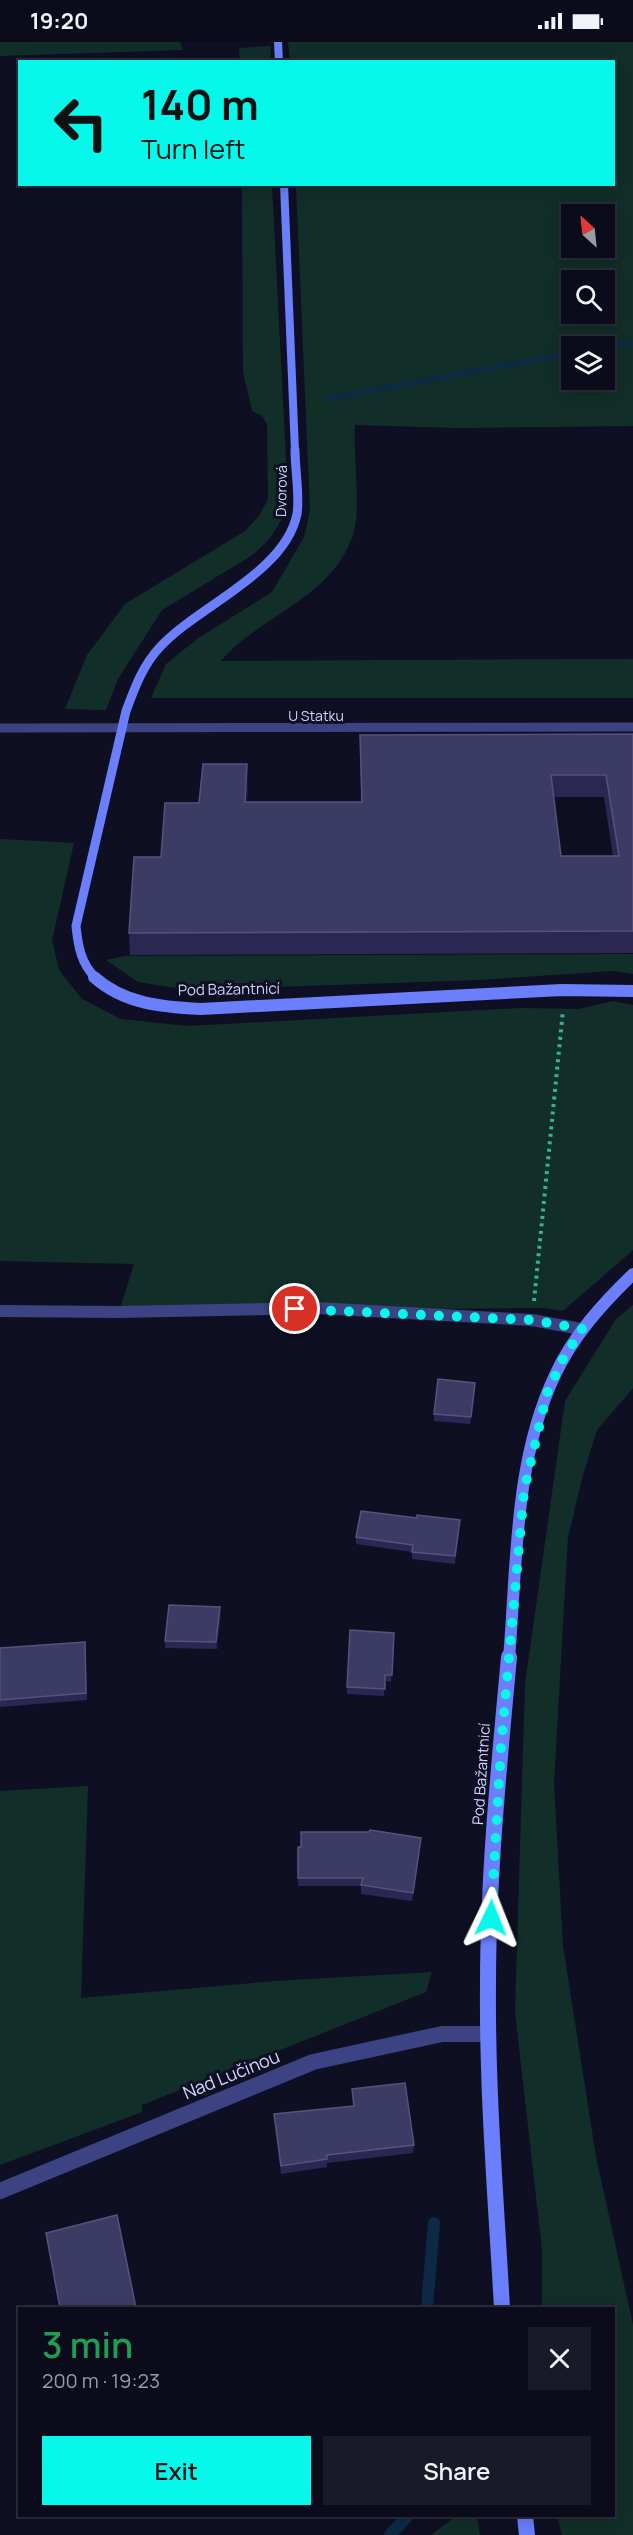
<!DOCTYPE html>
<html lang="en">
<head>
<meta charset="utf-8">
<style>
	:root { --surface:#0b0b1b; --page:#191928; --text:#f1f3f6; --muted:#9a9ba3; --line:#2b2b3a; --accent:#05f8ea }
	body { margin:0; font-family:Manrope,sans-serif; background:var(--page); color:var(--text); height:100vh; display:flex; flex-direction:column; font-size:22px; white-space:nowrap }
	* { box-sizing:border-box; margin:0 }
	p { font-size:20px; color:var(--muted) }
	.icon { flex:none; width:33px; height:33px; fill:none; stroke:currentColor; stroke-width:2; stroke-linecap:round; stroke-linejoin:round }
	.map { position:relative; flex:1; overflow:hidden }
	.sheet { position:absolute; left:18px; top:2265px; width:597px; height:210px; display:flex; flex-direction:column; background:var(--surface); border-radius:0px; box-shadow:0 3px 15px #0003,0 0 0 2px var(--line) }
	.sheet>* { flex:none }
	.top-card { position:absolute; left:18px; top:18px; width:597px; height:126px; border-radius:0px; box-shadow:0 3px 15px #0003,0 0 0 2px var(--line); background:#05f8ea; color:#111; overflow:hidden }
	.needle { width:39px; rotate:333deg }
	.controls { position:absolute; left:561px; top:162px; display:grid; gap:12px }
	.controls a { display:grid; place-items:center; width:54px; height:54px; border-radius:0px; background:var(--surface); box-shadow:0 3px 15px #0003,0 0 0 2px var(--line); font-size:30px }
	.pin { position:absolute; display:grid; place-items:center; width:51px; height:51px; color:#fff; margin:-26px; border:3px solid #fff; border-radius:50%; box-shadow:0 2px 6px #0007 }
	.me { position:absolute; width:66px; margin:-33px; rotate:2deg; stroke-linejoin:round; filter:drop-shadow(0 0 4px #0008) }
	.turn { display:flex; align-items:center; gap:21px; height:126px; padding:0 24px; font-size:27px }
	.turn .icon { width:78px; height:78px; stroke-width:2.5 }
	.turn b { display:block; font-size:42px; line-height:51px }
	.round { display:grid; place-items:center; flex:none; width:63px; height:63px; border-radius:0px; background:var(--page) }
	.head { display:flex; align-items:center; justify-content:space-between; height:102px; padding:0 24px }
	h1 { font-size:36px; font-weight:600; line-height:45px; color:#1e9e55 }
	.primary-button { display:flex; gap:12px; margin-top:auto; padding:12px 24px }
	.primary-button a { flex:1; height:69px; border-radius:0px; background:var(--accent); color:#111; font-size:24px; font-weight:600; line-height:69px; text-align:center }
	.primary-button a+a { background:var(--page); color:var(--text) }
	.status { display:flex; justify-content:space-between; align-items:center; height:42px; padding:0 30px; background:var(--surface); direction:ltr }
	.status svg { height:16px; fill:currentColor }
	.map>svg:first-child { display:block }
	.green { fill:#122e28; fill-rule:evenodd }
	.lines { fill:none; stroke-linecap:round; stroke-linejoin:round }
	.stream-far1 { stroke:#0d2a45; stroke-width:5 }
	.stream { stroke:#0d2a45; stroke-width:12 }
	.path { stroke:#31b497; stroke-width:4; stroke-dasharray:3 4.5; stroke-linecap:butt }
	.street-far2 { stroke:#3b4382; stroke-width:9 }
	.street-far1 { stroke:#3b4382; stroke-width:12 }
	.street { stroke:#3b4382; stroke-width:16 }
	.secondary-far3 { stroke:#6b7ffc; stroke-width:8 }
	.secondary-far2 { stroke:#6b7ffc; stroke-width:9 }
	.secondary-far1 { stroke:#6b7ffc; stroke-width:12 }
	.secondary { stroke:#6b7ffc; stroke-width:16 }
	.wall { fill:#2a2852; fill-rule:evenodd }
	.shaded-wall { fill:#171638 }
	.building { fill:#3c3b64; stroke:#54537c; stroke-width:1.5; fill-rule:evenodd }
	.route { stroke:#05f8ea; stroke-width:10; stroke-dasharray:0 18 }
	.labels { text-anchor:middle; dominant-baseline:central; stroke-width:6; stroke-linejoin:round; paint-order:stroke }
	.far-street-label { font-size:14px; fill:#d3d5fe; stroke:#0f0f24 }
	.street-label { font-size:15px; fill:#d3d5fe; stroke:#0f0f24 }
	.near-street-label { font-size:18px; fill:#d3d5fe; stroke:#0f0f24 }
</style>
</head>
<body>
<div class="status"><b>19:20</b><svg viewBox="0 0 49 12"><path d="M0 12V9h3v3zM5 12V6h3v6zM10 12V3h3v9zM15 12V0h3v12zM26 1h20v11H26zM47 4h2v5h-2z"/></svg></div>
<div class="map">
<svg width="633" height="2493" viewBox="0 0 633 2493">
	<rect width="100%" height="100%" fill="#0f0f24"/>
	<g class="green">
		<path d="M0 0H180L183 8 0 14Z"/>
		<path d="M288 0H633V384L457 386 355 383C353 414 361 462 354 489 336 555 261 572 221 619L633 617V656H151L166 622 197 597 272 550 304 495 310 469 296 143 614 142V20L290 19ZM572 172H604V206H572ZM572 238H604V272H572ZM572 304H604V338H572Z"/>
		<path d="M271 4 270 19H240L239 6Z"/>
		<path d="M242 143H272L288 457C282 481 271 499 251 514L162 568 118 637 106 668 65 667 87 613 125 562 245 489 259 474 268 457 267 382 262 374 252 369 243 330Z"/>
		<path d="M0 797 74 801 52 898 59 928 82 957 121 977 187 984 520 966 579 967 613 959 633 963V1208L563 1269 544 1266 119 1270 134 1222 0 1219Z"/>
		<path d="M627 912H633V932L612 929 480 938 189 948 138 940 106 918 125 914Z"/>
		<path d="M633 1263V1346L597 1388 583 1433 568 1495 554 1741 563 1904 596 2115 633 2283V2493H562L557 2474H614V2266H542V2207L515 1970 525 1642 565 1359 616 1277Z"/>
		<path d="M88 1744 81 1956 275 1939 432 1930 426 1950 142 2063V2070L0 2123V1749Z"/>
		<path d="M456 2474H477L480 2493H431Z"/>
	</g>
	<g class="lines">
		<g class="stream-far1">
			<path d="M604 306 633 301"/>
			<path d="M327 357 572 311"/>
		</g>
		<g class="stream">
			<path d="M427 2266 434 2181"/>
			<path d="M390 2493 408 2474"/>
		</g>
		<path class="path" d="M534 1259 563 968"/>
		<path class="street-far2" d="M0 686 633 685"/>
		<path class="street-far1" d="M0 1269 119 1270 317 1266 532 1278 581 1287"/>
		<path class="street" d="M0 2149 313 2020 442 1992H488"/>
		<g class="secondary-far3">
			<path d="M278 0 279 20"/>
			<path d="M284 142 295 409"/>
		</g>
		<path class="secondary-far2" d="M96 936C81 922 78 904 76 884L126 669C135 645 143 623 160 605 199 563 285 531 297 472 300 455 295 427 295 408"/>
		<g class="secondary-far1">
			<path d="M94 935C124 962 162 965 201 967L562 948 633 949"/>
			<path d="M509 1616C517 1523 514 1419 555 1333 573 1294 602 1262 633 1232"/>
		</g>
		<g class="secondary">
			<path d="M502 2266C496 2158 487 2050 488 1943 488 1833 499 1724 509 1615"/>
			<path d="M525 2474 527 2493"/>
		</g>
	</g>
	<g class="wall">
		<path d="M633 692V911L130 913 129 891 161 815 199 761 248 744 247 760H361L360 693ZM554 755H604L613 814H561Z"/>
		<path d="M475 1341 470 1382 434 1379V1372Z"/>
		<path d="M417 1476 460 1478 455 1522 412 1517V1510L356 1502V1495Z"/>
		<path d="M221 1572 217 1607 165 1606V1599Z"/>
		<path d="M350 1588 394 1591 391 1640 385 1639 384 1654 347 1652Z"/>
		<path d="M85 1600 87 1658 0 1665V1606Z"/>
		<path d="M420 1804 412 1859 361 1852V1844H298V1805Z"/>
		<path d="M352 2047 414 2103 413 2111 327 2121V2125L281 2132 274 2072 353 2065Z"/>
	</g>
	<g class="shaded-wall">
		<path d="M247 722 248 744 246 782 245 760Z"/>
		<path d="M220 1565 221 1572 217 1607 216 1600Z"/>
	</g>
	<g class="building">
		<path d="M633 692V889L129 891 134 815H161L165 761H199L203 722H247L245 760H362L360 693ZM551 733H606L619 814H561Z"/>
		<path d="M438 1337 475 1341 471 1375 434 1372Z"/>
		<path d="M361 1469 417 1476V1473L460 1478 455 1514 412 1510 413 1503 356 1495Z"/>
		<path d="M169 1563 220 1565 216 1600 165 1599Z"/>
		<path d="M350 1588 394 1591 392 1633H385V1647L347 1645Z"/>
		<path d="M85 1600 86 1651 0 1658V1606Z"/>
		<path d="M370 1788 421 1796 413 1851 361 1843 363 1836H298V1805H301V1790H369Z"/>
		<path d="M405 2041 414 2103 327 2113V2117L281 2124 274 2072 354 2064 352 2047Z"/>
		<path d="M117 2173 136 2266H60L46 2191Z"/>
	</g>
	<g class="lines">
		<path class="route" d="M295 1267 532 1278 582 1287 563 1317 547 1351 524 1449 501 1705 491 1876"/>
	</g>
	<g class="labels">
		<g class="far-street-label">
			<text transform="translate(281 449) rotate(-89)">Dvorová</text>
			<text x="316" y="673">U Statku</text>
		</g>
		<g class="street-label">
			<text transform="translate(229 947) rotate(-1)">Pod Bažantnicí</text>
			<text transform="translate(481 1732) rotate(-86)">Pod Bažantnicí</text>
		</g>
		<g class="near-street-label">
			<text transform="translate(231 2032) rotate(-22)">Nad Lučinou</text>
		</g>
	</g>
</svg>
<div class="controls">
<a><svg class="needle" viewBox="-14 -14 28 28"><path d="M0-13l5 13h-10z" fill="#e53935"/><path d="M0 13l5-13h-10z" fill="#9a9ba3"/></svg></a>
<a><svg class="icon" aria-label="search" viewBox="0 0 24 24"><circle cx="10" cy="10" r="6"/><path d="M15 15l6 6"/></svg></a>
<a><svg class="icon" aria-label="layers" viewBox="0 0 24 24"><path d="M12 4l9 5-9 5-9-5zM3 14l9 5 9-5"/></svg></a>
</div>
<div class="pin" style="left:295px;top:1267px;background:#d93025"><svg class="icon" aria-label="arrive" viewBox="0 0 24 24"><path d="M6 21V4h12l-3 4 3 4H6"/></svg></div>
<svg class="me" style="left:491px;top:1876px" viewBox="-20 -20 40 40"><path d="M0-17L14 15 0 8-14 15z" fill="#05f8ea" stroke="#fff" stroke-width="4"/></svg>
<div class="top-card">
<div class="turn"><svg class="icon" aria-label="left" viewBox="0 0 24 24"><path d="M17 20v-9H6M10 6l-5 5 5 5"/></svg><div><b>140 m</b>Turn left</div></div>
</div>
<section class="sheet">
<div class="head"><div><h1>3 min</h1><p>200 m · 19:23</p></div><a class="round"><svg class="icon" aria-label="close" viewBox="0 0 24 24"><path d="M6 6l12 12M18 6L6 18"/></svg></a></div>
<div class="primary-button"><a>Exit</a><a>Share</a></div>
</section>
</div>
</body>
</html>
